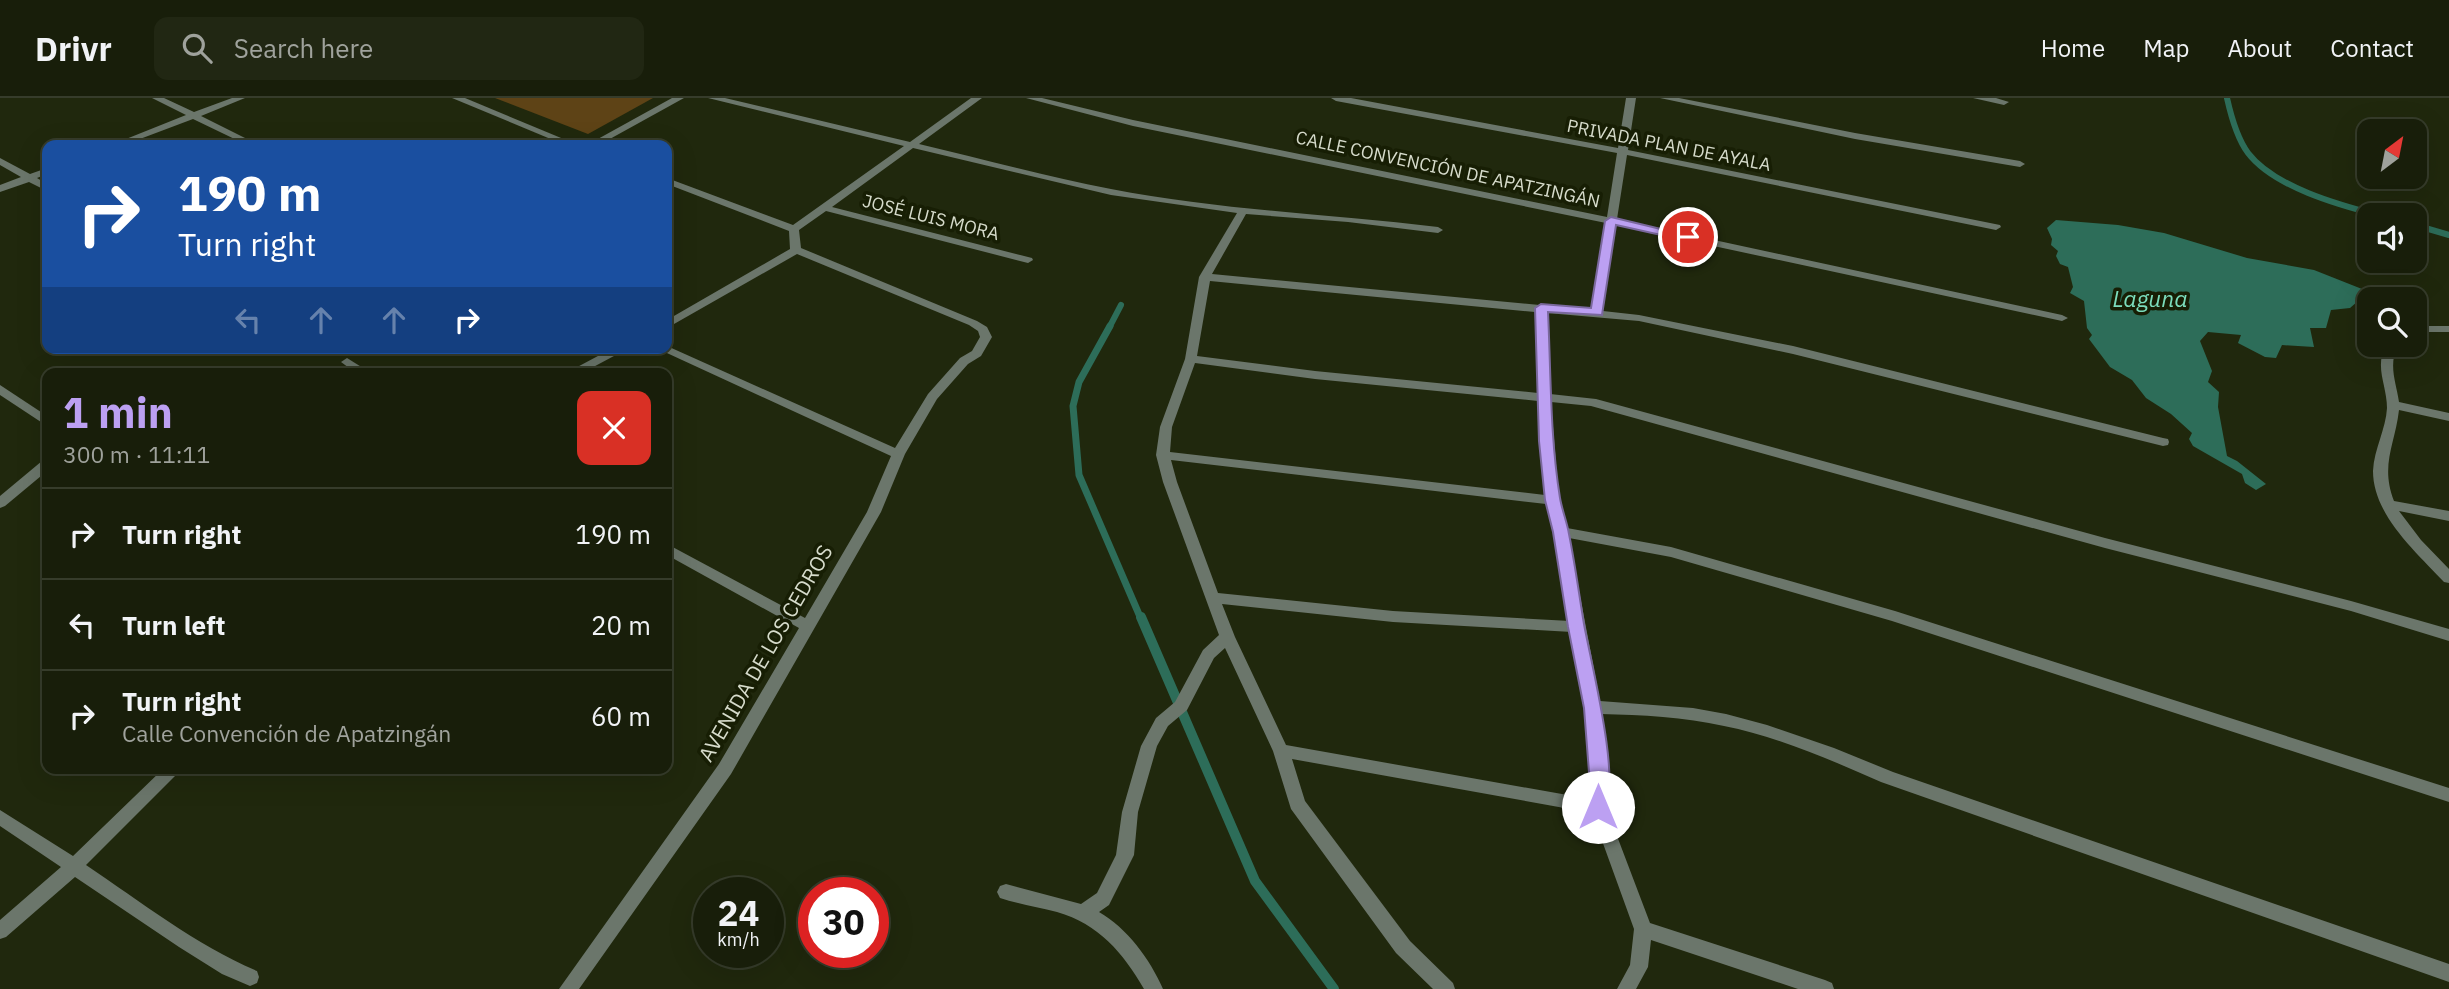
<!DOCTYPE html>
<html lang="en">
<head>
<meta charset="utf-8">
<style>
	:root { --surface:#181e0a; --page:#212713; --text:#f1f3f6; --muted:#9fa29c; --line:#363c2b; --accent:#bca0f2 }
	body { margin:0; font-family:"IBM Plex Sans",sans-serif; background:var(--page); color:var(--text); height:100vh; display:flex; flex-direction:column; font-size:26px; white-space:nowrap }
	* { box-sizing:border-box; margin:0 }
	p { font-size:23px; color:var(--muted) }
	.icon { flex:none; width:38px; height:38px; fill:none; stroke:currentColor; stroke-width:2; stroke-linecap:round; stroke-linejoin:round }
	.map { position:relative; flex:1; overflow:hidden }
	.panel { position:absolute; left:42px; top:270px; width:630px; height:406px; display:flex; flex-direction:column; background:var(--surface); border-radius:14px; box-shadow:0 7px 28px #0002,0 0 0 2px var(--line) }
	.panel>* { flex:none }
	.banner { position:absolute; left:42px; top:42px; width:630px; height:214px; border-radius:14px; box-shadow:0 7px 28px #0002,0 0 0 2px var(--line); background:#1a4fa0; color:#fff; overflow:hidden }
	.needle { width:46px; rotate:32deg }
	.tools { position:absolute; left:2357px; top:21px; display:grid; gap:14px }
	.tools a { display:grid; place-items:center; width:70px; height:70px; border-radius:14px; background:var(--surface); box-shadow:0 7px 28px #0002,0 0 0 2px var(--line); font-size:35px }
	.speed { position:absolute; left:693px; top:779px; display:flex; gap:14px; font-size:35px; font-weight:700; text-align:center }
	.speed>* { display:grid; place-content:center; width:91px; height:91px; border-radius:50%; background:var(--surface); box-shadow:0 7px 28px #0002,0 0 0 2px var(--line); line-height:1 }
	.speed small { font-size:18px; font-weight:400 }
	.speed .limit { border:10px solid #d22; background:#fff; color:#111 }
	.pin { position:absolute; display:grid; place-items:center; width:60px; height:60px; color:#fff; margin:-30px; border:4px solid #fff; border-radius:50%; box-shadow:0 2px 7px #0007 }
	.me { position:absolute; width:77px; margin:-38px; rotate:0deg; stroke-linejoin:round; filter:drop-shadow(0 0 5px #0008) }
	.turn { display:flex; align-items:center; gap:24px; height:147px; padding:0 21px; font-size:32px }
	.turn .icon { width:91px; height:91px; stroke-width:2.5 }
	.turn b { display:block; font-size:49px; line-height:60px }
	.lanes { display:flex; align-items:center; height:66px; padding:0 21px; background:#0003; justify-content:center; gap:35px; direction:ltr }
	.lanes .off { opacity:.35 }
	.round { display:grid; place-items:center; flex:none; width:74px; height:74px; border-radius:14px; background:var(--page) }
	.headline { display:flex; align-items:center; justify-content:space-between; height:119px; padding:0 21px }
	h1 { font-size:42px; font-weight:700; line-height:52px; color:var(--accent) }
	ul { padding:0; list-style:none }
	li { display:flex; align-items:center; gap:21px; height:91px; padding:0 21px; border-top:2px solid var(--line) }
	li div { flex:1 }
	li b { display:block; font-size:26px }
	li em { font-style:normal }
	header { display:flex; align-items:center; gap:42px; box-sizing:border-box; height:98px; padding:0 35px; background:var(--surface); border-bottom:2px solid var(--line) }
	header strong { font-size:33px }
	nav { display:flex; gap:38px; margin-inline-start:auto; font-size:24px }
	.search { width:490px; height:63px; background:var(--page); display:flex; align-items:center; gap:18px; box-sizing:border-box; padding:0 24px; border-radius:14px; color:var(--muted); font-size:26px }
	.map>svg:first-child { display:block }
	.green { fill:#5e4316 }
	.water { fill:#2d6d59 }
	.lines { fill:none; stroke-linecap:round; stroke-linejoin:round }
	.stream-far2 { stroke:#2d6d59; stroke-width:6 }
	.stream-far1 { stroke:#2d6d59; stroke-width:7 }
	.stream { stroke:#2d6d59; stroke-width:10 }
	.street { fill:#6b766b; fill-rule:evenodd }
	.route { fill:#bca0f2; stroke:#7a689d; stroke-width:2 }
	.labels { text-anchor:middle; dominant-baseline:central; stroke-width:7; stroke-linejoin:round; paint-order:stroke }
	.far-street-label { font-size:18px; fill:#d6dbcb; stroke:#171e04 }
	.street-label { font-size:21px; fill:#d6dbcb; stroke:#171e04 }
	.water-label { font-size:23px; font-style:italic; fill:#7bdcbb; stroke:#171e04 }
</style>
</head>
<body>
<header>
<strong>Drivr</strong>
<div class="search"><svg class="icon" aria-label="search" viewBox="0 0 24 24"><circle cx="10" cy="10" r="6"/><path d="M15 15l6 6"/></svg>Search here</div>
<nav><a>Home</a><a>Map</a><a>About</a><a>Contact</a></nav>
</header>
<div class="map">
<svg width="2449" height="891" viewBox="0 0 2449 891">
	<rect width="100%" height="100%" fill="#20280d"/>
	<path class="green" d="M495 0H653L588 36Z"/>
	<path class="water" d="M2056 122 2118 127 2164 135 2247 160 2314 172 2362 191 2365 197 2350 210 2331 212 2326 230H2310L2314 249 2282 247 2276 260 2265 259 2238 245 2241 237 2208 234 2200 243 2212 273 2208 284 2219 294 2218 309 2227 358 2237 363 2266 386 2256 392 2245 385 2242 376 2193 348 2189 341 2192 335 2171 316 2146 300 2132 282 2110 269 2089 241 2092 237 2087 230 2084 203 2070 195 2073 189 2068 169 2060 166 2056 158 2058 153 2051 147 2052 141 2047 130Z"/>
	<g class="lines">
		<g class="stream-far2">
			<path d="M2227 0C2231 18 2237 40 2248 55 2274 89 2339 107 2378 117"/>
			<path d="M2415 127 2449 137"/>
			<path d="M1109 230 1121 207"/>
		</g>
		<path class="stream-far1" d="M1110 228 1079 284 1073 308 1079 377 1141 521"/>
		<path class="stream" d="M1141 519 1255 783 1334 891"/>
		<g class="street">
			<path d="M152 0H164L194 14 232 0H245L201 18 259 47H247L193 21 124 47H111L186 17Z"/>
			<path d="M452 0H465L578 47H565Z"/>
			<path d="M672 0H684L599 47H587Z"/>
			<path d="M708 0H725L910 44 971 0H982L919 46C983 61 1047 79 1111 91 1219 112 1329 116 1438 129L1443 132 1438 135 1348 124 1246 116 1212 176 1592 212 1606 125 1133 28 1026 0H1042L1133 22 1607 119 1617 55 1336 3 1331 0H1351L1618 50 1626 0H1636L1628 52 2000 127 2001 129 1996 132 1627 57 1617 121 2062 217 2068 220 2062 223 1616 127 1603 213 1639 217 1793 248 2163 340 2168 341 2169 344 2168 347 2163 348 1793 256 1639 223 1547 215 1550 296 1596 301 2105 440 2351 503 2449 531V543L2351 513 2105 450 1591 308 1551 304 1559 402 1567 430 1671 449 1895 513 2449 690V704L1892 523 1671 459 1569 440 1600 603 1693 610 1726 616 1767 627 1834 650 1893 674 2449 866V884L1881 684C1831 662 1779 639 1724 628 1684 619 1642 617 1601 616L1607 687 1606 709 1650 825 1825 882 1832 885 1834 891H1798L1651 842 1648 869 1636 891H1617L1630 867 1634 831 1592 715 1292 661 1305 703 1410 843 1453 885 1455 891H1433L1396 855 1291 711 1273 653 1225 550 1214 560 1187 612 1168 628 1157 648 1138 714 1134 757 1109 807 1099 814C1127 830 1150 861 1163 891H1144C1123 855 1099 826 1057 814 1038 809 1018 806 1000 800L997 794 1000 788 1006 786 1081 806 1097 795 1116 757 1122 714 1141 648 1156 620 1175 604 1203 552 1219 537 1163 384 1156 357 1160 329 1185 261 1199 179 1237 115 1111 97 913 50 832 109 1032 160 1033 162 1028 165 826 113 799 132 801 150 977 223 987 229 992 239 981 258 968 266 937 301 905 356 881 414 731 676 579 891H559L719 666 799 530 667 457V446L805 520 867 414 891 358 656 250H667V248L895 350 928 296 960 260 972 253 980 239 978 233 969 227 797 156 667 230V222L790 151 789 133 667 86V80L793 127 904 48ZM1210 183 1535 214 1538 295 1315 273 1197 258ZM1195 265 1315 281 1538 303 1545 397 1170 354 1172 329ZM1171 362 1546 406 1554 434 1570 523 1393 513 1218 495 1177 384ZM1222 506 1393 524 1572 534 1585 609 1590 701 1286 647 1235 539Z"/>
			<path d="M1660 0H1679L1855 35 2020 63 2025 66 2020 69 1855 41Z"/>
			<path d="M1973 0H1996L2009 4 2004 7Z"/>
			<path d="M0 60 30 76 47 70V76L37 80 47 86V93L29 84 0 94V87L21 79 0 67Z"/>
			<rect x="2415" y="228" width="34" height="6"/>
			<path d="M2386 247H2398C2388 267 2396 284 2399 304L2449 315V323L2399 312C2395 347 2380 367 2394 403L2449 413V423L2399 413 2421 442 2449 471V485L2444 484C2416 454 2373 417 2373 373 2374 351 2386 331 2387 310 2387 287 2374 269 2386 247Z"/>
			<path d="M613 250H629L582 275H566Z"/>
			<path d="M347 260 371 275H356L341 264Z"/>
			<path d="M0 287 47 318V328L0 297Z"/>
			<path d="M47 362V373L5 408 0 410V398L42 363Z"/>
			<path d="M164 670H183L86 767C141 804 196 847 257 873L259 879 257 885 250 888 222 876 179 849 75 779 6 839 0 841V822L61 769 0 728V712L73 758Z"/>
		</g>
	</g>
	<path class="route" d="M1611 119 1694 139 1688 143 1616 127 1602 217 1548 214C1551 276 1550 339 1560 400 1562 412 1567 424 1569 436 1575 466 1579 496 1584 526 1591 565 1621 681 1605 714L1598 717 1591 714 1588 709 1590 687 1584 610 1568 529 1553 434 1545 402 1539 343 1535 210 1541 206 1591 210 1605 123Z"/>
	<g class="labels">
		<g class="far-street-label">
			<text transform="translate(1669 47) rotate(11)">PRIVADA PLAN DE AYALA</text>
			<text transform="translate(1448 71) rotate(12)">CALLE CONVENCIÓN DE APATZINGÁN</text>
			<text transform="translate(931 119) rotate(14)">JOSÉ LUIS MORA</text>
		</g>
		<g class="street-label">
			<text transform="translate(765 555) rotate(-60)">AVENIDA DE LOS CEDROS</text>
		</g>
		<g class="water-label">
			<text x="2150" y="200">Laguna</text>
		</g>
	</g>
</svg>
<div class="tools">
<a><svg class="needle" viewBox="-14 -14 28 28"><path d="M0-13l5 13h-10z" fill="#e53935"/><path d="M0 13l5-13h-10z" fill="#9fa29c"/></svg></a>
<a><svg class="icon" aria-label="sound" viewBox="0 0 24 24"><path d="M4 9h4l5-4v14l-5-4H4zM17 9q2 3 0 6"/></svg></a>
<a><svg class="icon" aria-label="search" viewBox="0 0 24 24"><circle cx="10" cy="10" r="6"/><path d="M15 15l6 6"/></svg></a>
</div>
<div class="speed"><div>24<small>km/h</small></div><div class="limit">30</div></div>
<div class="pin" style="left:1688px;top:139px;background:#d93025"><svg class="icon" aria-label="arrive" viewBox="0 0 24 24"><path d="M6 21V4h12l-3 4 3 4H6"/></svg></div>
<svg class="me" style="left:1598px;top:709px" viewBox="-20 -20 40 40"><circle r="19" fill="#fff"/><path d="M0-13L10 11 0 6-10 11z" fill="#bca0f2"/></svg>
<div class="banner">
<div class="turn"><svg class="icon" aria-label="right" viewBox="0 0 24 24"><path d="M7 20v-9h11M14 6l5 5-5 5"/></svg><div><b>190 m</b>Turn right</div></div>
<div class="lanes"><svg class="icon off" aria-label="left" viewBox="0 0 24 24"><path d="M17 20v-9H6M10 6l-5 5 5 5"/></svg><svg class="icon off" aria-label="ahead" viewBox="0 0 24 24"><path d="M12 20V5M6 11l6-6 6 6"/></svg><svg class="icon off" aria-label="ahead" viewBox="0 0 24 24"><path d="M12 20V5M6 11l6-6 6 6"/></svg><svg class="icon" aria-label="right" viewBox="0 0 24 24"><path d="M7 20v-9h11M14 6l5 5-5 5"/></svg></div>
</div>
<section class="panel">
<div class="headline"><div><h1>1 min</h1><p>300 m · 11:11</p></div><a class="round" style="background:#d93025;color:#fff"><svg class="icon" aria-label="close" viewBox="0 0 24 24"><path d="M6 6l12 12M18 6L6 18"/></svg></a></div>
<ul>
<li><svg class="icon" aria-label="right" viewBox="0 0 24 24"><path d="M7 20v-9h11M14 6l5 5-5 5"/></svg><div><b>Turn right</b></div><em>190 m</em></li>
<li><svg class="icon" aria-label="left" viewBox="0 0 24 24"><path d="M17 20v-9H6M10 6l-5 5 5 5"/></svg><div><b>Turn left</b></div><em>20 m</em></li>
<li><svg class="icon" aria-label="right" viewBox="0 0 24 24"><path d="M7 20v-9h11M14 6l5 5-5 5"/></svg><div><b>Turn right</b><p>Calle Convención de Apatzingán</p></div><em>60 m</em></li>
</ul>
</section>
</div>
</body>
</html>
